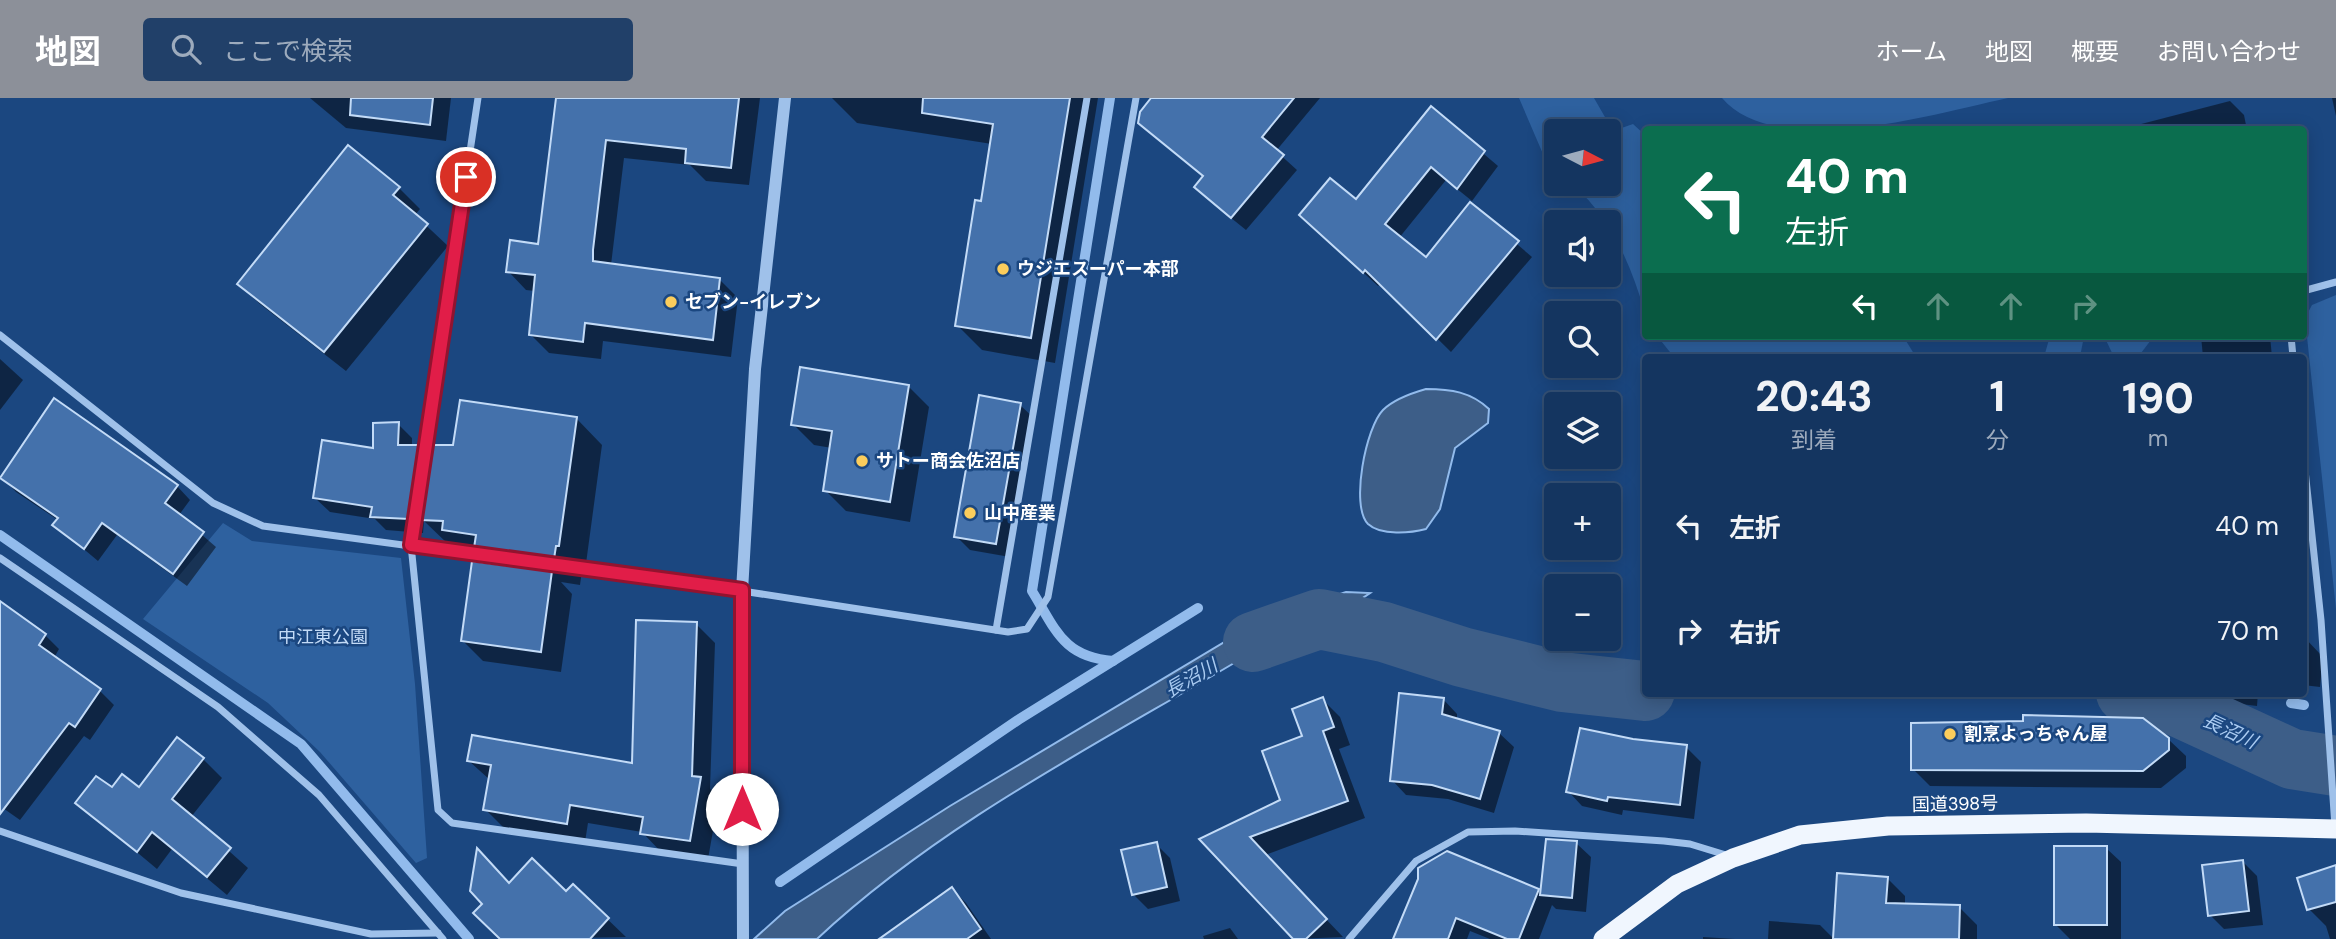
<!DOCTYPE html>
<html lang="ja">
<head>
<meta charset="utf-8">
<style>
	:root { --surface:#143560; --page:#214069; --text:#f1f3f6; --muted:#9dabbd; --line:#335075; --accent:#8c9099 }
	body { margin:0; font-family:"DM Sans","Noto Sans JP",sans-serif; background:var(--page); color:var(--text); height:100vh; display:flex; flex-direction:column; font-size:26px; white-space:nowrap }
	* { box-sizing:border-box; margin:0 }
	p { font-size:23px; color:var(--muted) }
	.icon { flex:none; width:38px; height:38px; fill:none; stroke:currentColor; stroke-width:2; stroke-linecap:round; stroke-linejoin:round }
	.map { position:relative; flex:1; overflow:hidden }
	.drawer { position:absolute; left:1642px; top:256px; width:665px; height:343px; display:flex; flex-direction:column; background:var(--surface); border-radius:7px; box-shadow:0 4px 18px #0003,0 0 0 2px var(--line) }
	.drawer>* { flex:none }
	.top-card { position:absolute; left:1642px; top:28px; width:665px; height:214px; border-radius:7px; box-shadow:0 4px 18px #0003,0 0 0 2px var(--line); background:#0b6e4f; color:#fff; overflow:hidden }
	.needle { width:46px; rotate:96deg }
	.fabs { position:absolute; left:1544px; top:21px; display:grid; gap:14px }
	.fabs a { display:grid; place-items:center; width:77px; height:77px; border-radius:7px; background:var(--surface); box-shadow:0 4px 18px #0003,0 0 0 2px var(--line); font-size:35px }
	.pin { position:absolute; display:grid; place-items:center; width:60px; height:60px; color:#fff; margin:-30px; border:4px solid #fff; border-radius:50%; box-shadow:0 2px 7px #0007 }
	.me { position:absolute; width:77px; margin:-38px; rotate:0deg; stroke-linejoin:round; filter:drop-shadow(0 0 5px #0008) }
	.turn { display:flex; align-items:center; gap:24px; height:147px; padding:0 28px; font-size:32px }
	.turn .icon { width:91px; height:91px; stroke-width:2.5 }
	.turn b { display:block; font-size:49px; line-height:60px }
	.lanes { display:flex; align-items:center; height:66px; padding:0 28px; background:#0003; justify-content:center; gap:35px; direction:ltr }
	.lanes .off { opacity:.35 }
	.eta { display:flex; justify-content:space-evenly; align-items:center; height:119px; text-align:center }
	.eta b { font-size:42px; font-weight:800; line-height:49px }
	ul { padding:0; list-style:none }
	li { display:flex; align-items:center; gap:21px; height:105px; padding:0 28px }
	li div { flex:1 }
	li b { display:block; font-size:26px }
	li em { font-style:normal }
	header { display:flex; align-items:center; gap:42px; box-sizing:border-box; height:98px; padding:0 35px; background:var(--accent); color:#fff }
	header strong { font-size:33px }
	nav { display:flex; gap:38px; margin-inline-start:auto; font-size:24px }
	.search { width:490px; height:63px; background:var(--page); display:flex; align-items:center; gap:18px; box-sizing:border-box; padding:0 24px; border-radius:7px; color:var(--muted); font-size:26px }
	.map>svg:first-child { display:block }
	.green { fill:#2e619f }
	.water { fill:#3d5e88; stroke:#92bbec; stroke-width:2 }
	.shadow { fill:#0007 }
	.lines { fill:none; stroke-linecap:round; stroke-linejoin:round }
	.stream { stroke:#92bbec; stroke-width:10 }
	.river { stroke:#3d5e88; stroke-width:60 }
	.building { fill:#4471ab; stroke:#c3dbf7; stroke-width:2 }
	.minor { stroke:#9fc1ea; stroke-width:7 }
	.tertiary { stroke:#9fc1ea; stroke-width:12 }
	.trunk { stroke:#f0f6fe; stroke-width:19 }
	.route-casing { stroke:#92132f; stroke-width:18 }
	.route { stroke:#e11d48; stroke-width:12 }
	.poi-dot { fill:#fbcd5c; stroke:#1b4780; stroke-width:2.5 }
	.labels { text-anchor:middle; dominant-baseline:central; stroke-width:5; stroke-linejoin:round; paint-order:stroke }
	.poi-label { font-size:18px; font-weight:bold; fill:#fff; stroke:#1b4780; text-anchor:start }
	.park-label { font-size:18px; fill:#c3dbf7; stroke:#1b4780 }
	.street-label { font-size:18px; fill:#fff; stroke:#1b4780 }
	.water-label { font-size:19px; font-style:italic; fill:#aacbf1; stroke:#1b4780 }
</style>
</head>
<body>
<header>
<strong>地図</strong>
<div class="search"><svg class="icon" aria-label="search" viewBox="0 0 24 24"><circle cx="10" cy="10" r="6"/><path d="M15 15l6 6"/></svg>ここで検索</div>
<nav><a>ホーム</a><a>地図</a><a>概要</a><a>お問い合わせ</a></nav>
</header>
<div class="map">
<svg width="2336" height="841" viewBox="0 0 2336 841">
	<rect width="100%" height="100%" fill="#1b4780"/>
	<g class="green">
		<path d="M1519 0H1594L1613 33 1633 26 1645 37V215C1630 164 1611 120 1572 86H1608V33H1556V72L1546 63Z"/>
		<path d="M1722 0H2008C1937 15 1777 64 1722 0Z"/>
		<path d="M2336 197V511L2305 220 2312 207Z"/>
		<path d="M1657 238H1903L1916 259H1674Z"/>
		<path d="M2050 238H2084L2080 259H2044Z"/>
		<path d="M2104 238H2154L2138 259H2114Z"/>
		<path d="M223 425 252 443 401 460 415 586 427 760 416 765 320 654 268 605 143 521Z"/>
	</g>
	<g class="water">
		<path d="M1426 291C1451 291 1471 294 1489 311L1488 325 1455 350 1440 411 1426 431C1411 435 1381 438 1368 426 1350 408 1366 329 1383 312 1394 301 1412 295 1426 291Z"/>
		<path d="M1346 494 1370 495 1312 534 1290 537 1246 558C1100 645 942 724 817 841H754L785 813 950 708 1243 533 1294 511Z"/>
	</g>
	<g class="shadow">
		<path d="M310 0H451L446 43 346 30Z"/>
		<path d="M557 0H760L749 87 706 83 690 67 624 60 611 167 719 181 738 200 731 259 603 243 601 261 549 255 530 236 535 193 526 192 508 173 540 147Z"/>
		<path d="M832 0H1098L1055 265 982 252 957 227 992 46 857 25Z"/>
		<path d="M1153 0H1320L1276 53 1297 72 1246 132 1210 103 1204 79 1140 24Z"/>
		<path d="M2332 0H2336V18Z"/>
		<path d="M2230 3 2244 17 2247 32H2118Z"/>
		<path d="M1431 11 1498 68 1472 103 1446 82 1399 140 1426 162 1470 106 1532 159 1451 254 1381 185 1378 188 1316 131 1356 104Z"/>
		<path d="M348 50 399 90 420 111 415 117 448 148 346 273 260 206 239 186Z"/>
		<path d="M2201 238H2270L2272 259H2203Z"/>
		<path d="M0 261 23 282 0 312Z"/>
		<path d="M908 288 929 309 910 424 846 413 825 392 832 350 814 347 793 326Z"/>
		<path d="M1020 307 1035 321 1010 459 970 452 956 438Z"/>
		<path d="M576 320 602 347 585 473H582L580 487 561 484 572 496 561 574 483 563 462 542 493 467 486 460 470 458 460 448 449 447 424 423 423 435 386 432 375 421 330 414 315 400 374 352 398 326 412 340V349H419L432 361 455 349Z"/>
		<path d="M3 380 177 388 190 402 179 417 216 449 187 488 117 437 98 463 55 427 58 422 16 394Z"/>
		<path d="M0 505 45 537 59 551 54 560 100 593 114 607 90 642 84 638 20 722 0 708Z"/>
		<path d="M696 526 715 545 710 691 719 699 708 761 661 754 642 734 588 725 585 744 504 730 485 711 490 682 469 663 633 667Z"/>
		<path d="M2303 538 2323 559 2320 589 2303 587Z"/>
		<path d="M2208 595H2258L2257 608 2216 603Z"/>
		<path d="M1322 601 1340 619 1350 647 1339 651 1365 720 1265 757 1343 839 1296 841 1202 742 1282 703Z"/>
		<path d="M1443 601 1457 616V622L1499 635 1514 649 1494 715 1448 701 1406 697 1392 682Z"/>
		<path d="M2168 641 2186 658V670L2161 690 1930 688 1913 671Z"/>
		<path d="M1632 643 1686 649 1701 664 1694 721 1623 712 1622 717 1582 708 1568 693Z"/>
		<path d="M203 661 222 680 191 719 248 770 227 797 172 751 157 771 78 705 112 692 139 691Z"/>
		<path d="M1576 745 1591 759 1586 814 1556 811 1552 807 1539 841H1490L1470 833 1467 841H1395L1420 782 1538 793 1542 796Z"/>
		<path d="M1156 746 1170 760 1180 803 1148 811 1134 797Z"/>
		<path d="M2106 750 2121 764V841H2070L2056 827Z"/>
		<path d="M2243 764 2257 778 2263 827 2224 831 2210 817Z"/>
		<path d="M2336 769V841H2330L2326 828 2309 811Z"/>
		<path d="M1887 780 1905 798V807L1959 809 1977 827V841H1768L1769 823 1820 827 1834 841Z"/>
		<path d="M510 786 566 795 573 788 626 839 502 841 484 806Z"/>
		<path d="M952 791 966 805 991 841H882Z"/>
		<path d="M1230 830 1238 841H1204L1203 838Z"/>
		<path d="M1703 839 1735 841H1703Z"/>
	</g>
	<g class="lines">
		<g class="stream">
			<path d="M1110 0 1032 493C1056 532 1063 559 1113 563"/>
			<path d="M0 437 301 646 469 841"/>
			<path d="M2291 605 2304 607"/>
			<path d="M780 784 1018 622 1198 510"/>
		</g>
		<g class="river">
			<path d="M1253 544 1319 521 1384 534 1462 559 1562 584 1645 593"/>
			<path d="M2126 595 2157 599 2292 661 2336 668"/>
		</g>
	</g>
	<g class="building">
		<path d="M351 0H433L430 27 350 17Z"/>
		<path d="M556 0H739L731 70 685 65 686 51 606 42 593 152V163L720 180 713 242 585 225 583 244 529 237 535 177 506 174 510 142 538 146Z"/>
		<path d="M923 0H1070L1031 240 955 228 975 102 981 103 993 26 922 15Z"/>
		<path d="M1151 0H1294L1262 39 1284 57 1231 120 1194 89 1203 78 1138 25 1140 14Z"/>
		<path d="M1431 8 1485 53 1457 91 1431 69 1385 126 1426 159 1470 104 1519 143 1436 242 1365 172 1363 175 1299 117 1330 80 1356 101Z"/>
		<path d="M348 47 400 89 393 97 428 126 324 254 237 186Z"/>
		<path d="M800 269 909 287 890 404 823 393 832 333 791 327Z"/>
		<path d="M979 297 1021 305 996 446 954 439Z"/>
		<path d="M54 300 178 387 165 405 204 434 173 476 102 425 84 451 52 427 58 420 0 380Z"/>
		<path d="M460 302 577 319 559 448H556L554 461 474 450 476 437 442 432 443 423 421 422 432 347H453Z"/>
		<path d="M399 324 398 347H420L409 421 370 419 372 409 313 400 322 342 373 350V325Z"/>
		<path d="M472 463 552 473 541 554 461 543Z"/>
		<path d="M0 503 46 536 39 547 101 591 75 629 69 625 0 716Z"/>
		<path d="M636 522 697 524 692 678 701 679 690 743 640 736 643 719 570 707 567 726 483 712 491 667 467 663 472 637 632 665Z"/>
		<path d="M1399 595 1444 600 1442 616 1500 633 1480 701 1432 687 1390 683Z"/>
		<path d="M1323 599 1334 629 1323 633 1348 703 1250 739 1327 821 1306 841H1293L1199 741 1280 702 1262 653 1302 638 1292 611Z"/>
		<path d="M2023 617 2143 620 2169 640V652L2143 673 1911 672V625L2023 623Z"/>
		<path d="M1580 630 1633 641 1687 647 1680 707 1608 699 1607 703 1566 694Z"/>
		<path d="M177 639 204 660 172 701 231 750 207 779 152 734 137 754 75 705 96 678 112 689 122 676 139 689Z"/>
		<path d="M1546 741 1577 743 1572 800 1540 797Z"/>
		<path d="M1157 744 1167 789 1132 797 1121 752Z"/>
		<rect x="2054" y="748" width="53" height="79"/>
		<path d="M477 750 509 785 532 760 566 793 573 786 609 820 590 841H500L473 815 482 806 470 793Z"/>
		<path d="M1447 753 1539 791 1519 841H1507L1456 820 1448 841H1393L1418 781V770Z"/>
		<path d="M2243 762 2249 813 2208 818 2202 767Z"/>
		<path d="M2336 767V804L2307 812 2297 780Z"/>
		<path d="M1837 775 1888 779 1886 805 1960 807 1959 841H1833Z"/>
		<path d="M952 789 981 831 967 841H879Z"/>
	</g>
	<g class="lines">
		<g class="minor">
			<path d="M478 0 411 447 438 712 452 725 743 766"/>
			<path d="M2303 193 2336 184"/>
			<path d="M0 237 213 405 263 428 742 493 1008 534 1027 531 1048 499 1136 0"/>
			<path d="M2291 238 2293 259"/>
			<path d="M2303 353 2321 522 2335 729"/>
			<path d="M0 460 218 609 319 697 443 841"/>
			<path d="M996 532 1087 0"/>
			<path d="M0 733 181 795 371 836 438 835"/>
			<path d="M1349 841 1416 763 1468 734 1515 733 1664 743 1690 746 1726 757"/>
		</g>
		<path class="tertiary" d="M743 841 742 493 755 271 785 0"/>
		<path class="trunk" d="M1603 841 1677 786 1733 760 1800 737 1888 728 2086 725 2336 731"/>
	</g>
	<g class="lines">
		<defs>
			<path id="route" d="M466 79 411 447 742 492V711"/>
		</defs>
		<use href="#route" class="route-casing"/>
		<use href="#route" class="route"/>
	</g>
	<g class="poi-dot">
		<circle cx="1003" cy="171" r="7"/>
		<circle cx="671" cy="204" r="7"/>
		<circle cx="862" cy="363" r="7"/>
		<circle cx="970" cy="415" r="7"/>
		<circle cx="1950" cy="636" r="7"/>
	</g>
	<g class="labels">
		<g class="poi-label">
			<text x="1017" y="171">ウジエスーパー本部</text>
			<text x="685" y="204">セブン-イレブン</text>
			<text x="876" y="363">サトー商会佐沼店</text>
			<text x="984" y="415">山中産業</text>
			<text x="1964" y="636">割烹よっちゃん屋</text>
		</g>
		<g class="park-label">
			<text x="323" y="539">中江東公園</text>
		</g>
		<g class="street-label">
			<text transform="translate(1955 706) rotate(-1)">国道398号</text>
		</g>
		<g class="water-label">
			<text transform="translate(1191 580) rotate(-30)">長沼川</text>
			<text transform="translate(2230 633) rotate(25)">長沼川</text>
		</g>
	</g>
</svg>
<div class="fabs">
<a><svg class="needle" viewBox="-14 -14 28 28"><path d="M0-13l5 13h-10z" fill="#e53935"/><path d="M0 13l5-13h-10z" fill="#9dabbd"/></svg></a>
<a><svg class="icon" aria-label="sound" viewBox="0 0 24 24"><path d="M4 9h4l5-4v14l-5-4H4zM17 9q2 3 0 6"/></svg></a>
<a><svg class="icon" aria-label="search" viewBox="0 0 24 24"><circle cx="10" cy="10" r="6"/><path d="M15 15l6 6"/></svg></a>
<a><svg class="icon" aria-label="layers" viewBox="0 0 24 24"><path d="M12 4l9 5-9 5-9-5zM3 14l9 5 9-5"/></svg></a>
<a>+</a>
<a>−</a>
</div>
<div class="pin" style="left:466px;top:79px;background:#d93025"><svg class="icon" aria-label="arrive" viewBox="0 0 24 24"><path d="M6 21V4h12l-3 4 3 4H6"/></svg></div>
<svg class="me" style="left:742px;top:711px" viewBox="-20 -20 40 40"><circle r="19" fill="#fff"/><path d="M0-13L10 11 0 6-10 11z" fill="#e11d48"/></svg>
<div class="top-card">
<div class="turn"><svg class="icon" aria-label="left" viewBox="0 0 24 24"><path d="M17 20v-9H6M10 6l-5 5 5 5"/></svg><div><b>40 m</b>左折</div></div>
<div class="lanes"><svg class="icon" aria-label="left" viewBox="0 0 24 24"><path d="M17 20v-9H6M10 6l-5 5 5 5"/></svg><svg class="icon off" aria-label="ahead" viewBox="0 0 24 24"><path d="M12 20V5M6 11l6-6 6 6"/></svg><svg class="icon off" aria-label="ahead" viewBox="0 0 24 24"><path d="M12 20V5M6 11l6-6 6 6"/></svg><svg class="icon off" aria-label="right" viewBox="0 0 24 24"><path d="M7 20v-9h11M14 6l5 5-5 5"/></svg></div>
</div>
<section class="drawer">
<div class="eta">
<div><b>20:43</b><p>到着</p></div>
<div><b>1</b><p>分</p></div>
<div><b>190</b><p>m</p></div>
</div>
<ul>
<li><svg class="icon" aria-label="left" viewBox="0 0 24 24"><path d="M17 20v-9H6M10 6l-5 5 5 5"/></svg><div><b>左折</b></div><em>40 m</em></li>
<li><svg class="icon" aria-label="right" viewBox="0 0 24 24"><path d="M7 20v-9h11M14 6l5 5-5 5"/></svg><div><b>右折</b></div><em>70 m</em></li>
</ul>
</section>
</div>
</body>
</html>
